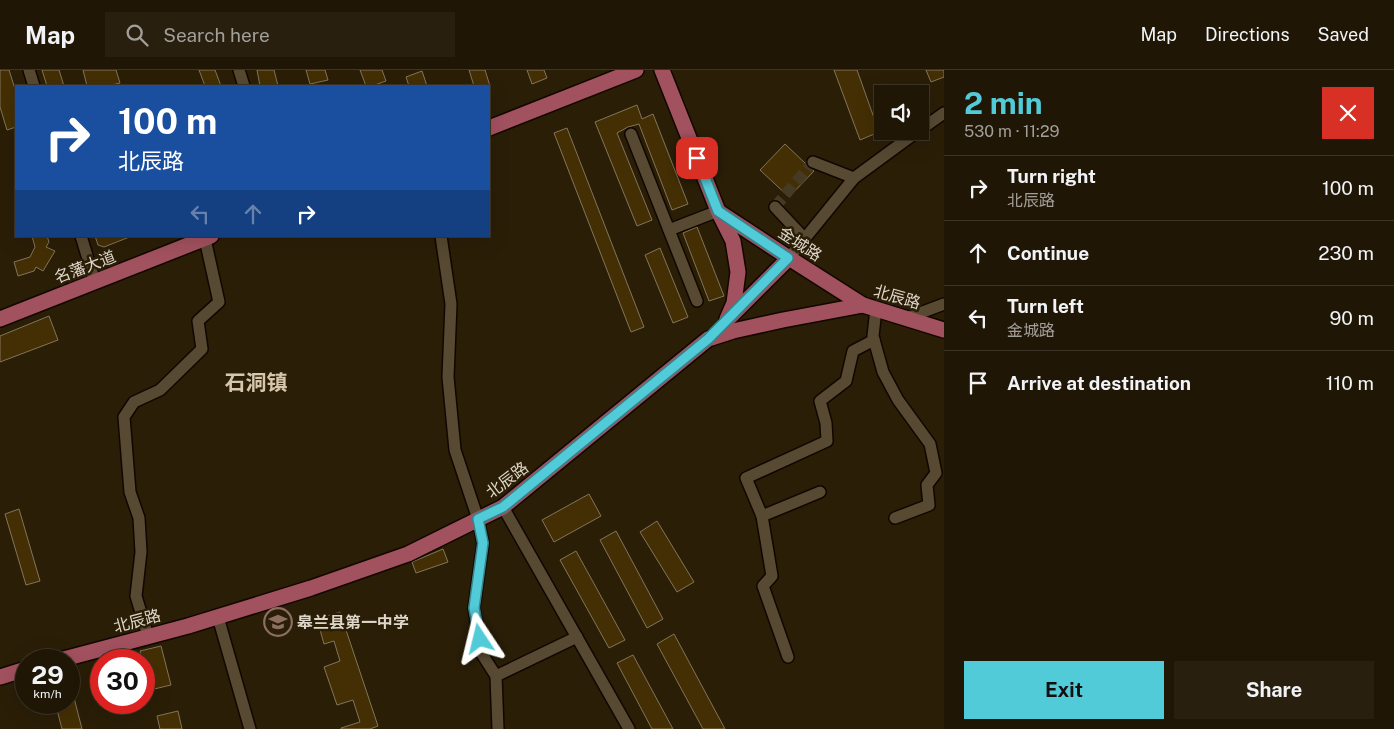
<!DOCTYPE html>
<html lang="en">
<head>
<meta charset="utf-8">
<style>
	:root { --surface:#201605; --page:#281f0f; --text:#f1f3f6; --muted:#a29f9a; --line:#3d3527; --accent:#52cbd8 }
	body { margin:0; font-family:"Public Sans","Noto Sans SC",sans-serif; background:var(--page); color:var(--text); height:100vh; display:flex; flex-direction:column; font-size:19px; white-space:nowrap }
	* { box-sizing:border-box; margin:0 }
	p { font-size:16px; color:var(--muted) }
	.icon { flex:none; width:28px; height:28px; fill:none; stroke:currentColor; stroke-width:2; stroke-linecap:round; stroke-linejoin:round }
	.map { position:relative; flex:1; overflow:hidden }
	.drawer { display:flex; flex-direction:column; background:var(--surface); width:450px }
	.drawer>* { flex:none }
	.banner { position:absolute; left:15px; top:15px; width:475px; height:152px; border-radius:0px; box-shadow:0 5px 20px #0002,0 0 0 1px var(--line); background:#1a4fa0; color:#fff; overflow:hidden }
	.buttons { position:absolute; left:874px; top:15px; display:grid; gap:10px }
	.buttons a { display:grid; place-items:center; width:55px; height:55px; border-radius:0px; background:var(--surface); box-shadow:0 5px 20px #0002,0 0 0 1px var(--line); font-size:25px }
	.speed { position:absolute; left:15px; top:579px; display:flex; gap:10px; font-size:25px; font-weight:700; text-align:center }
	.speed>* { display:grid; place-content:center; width:65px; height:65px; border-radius:50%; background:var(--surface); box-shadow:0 5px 20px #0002,0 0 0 1px var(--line); line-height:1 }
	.speed small { font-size:12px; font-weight:400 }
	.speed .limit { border:8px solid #d22; background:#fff; color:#111 }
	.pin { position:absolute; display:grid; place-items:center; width:42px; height:42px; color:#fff; margin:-21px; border-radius:10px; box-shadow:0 2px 8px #0006 }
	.me { position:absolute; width:55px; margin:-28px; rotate:350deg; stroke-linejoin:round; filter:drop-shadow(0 0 4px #0008) }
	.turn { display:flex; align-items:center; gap:18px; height:105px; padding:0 20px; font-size:22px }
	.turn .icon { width:65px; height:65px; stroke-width:2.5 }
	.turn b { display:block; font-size:35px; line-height:42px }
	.lanes { display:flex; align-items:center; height:48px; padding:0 20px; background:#0003; justify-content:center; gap:25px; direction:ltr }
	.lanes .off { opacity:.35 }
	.round { display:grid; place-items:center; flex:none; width:52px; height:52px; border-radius:0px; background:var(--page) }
	.summary { display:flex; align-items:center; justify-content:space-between; height:85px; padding:0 20px }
	h1 { font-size:30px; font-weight:700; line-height:38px; color:var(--accent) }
	.primary-button { display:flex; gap:10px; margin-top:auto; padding:10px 20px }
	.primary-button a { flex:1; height:58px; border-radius:0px; background:var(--accent); color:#111; font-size:20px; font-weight:700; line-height:58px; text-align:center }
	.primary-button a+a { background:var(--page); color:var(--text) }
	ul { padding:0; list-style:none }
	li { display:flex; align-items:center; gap:15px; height:65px; padding:0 20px; border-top:1px solid var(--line) }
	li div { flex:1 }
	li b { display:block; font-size:19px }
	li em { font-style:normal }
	header { display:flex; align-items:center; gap:30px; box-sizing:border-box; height:70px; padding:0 25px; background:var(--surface); border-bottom:1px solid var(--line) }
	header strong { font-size:24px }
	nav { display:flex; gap:28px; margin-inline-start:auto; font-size:18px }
	.search { width:350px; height:45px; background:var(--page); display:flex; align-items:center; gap:12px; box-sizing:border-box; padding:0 18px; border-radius:0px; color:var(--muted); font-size:19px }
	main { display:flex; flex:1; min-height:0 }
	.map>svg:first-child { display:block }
	.building { fill:#442f04; stroke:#83755c }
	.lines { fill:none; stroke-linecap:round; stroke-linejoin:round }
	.minor-tunnel { stroke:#453a24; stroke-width:11; stroke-dasharray:11 5.5; stroke-linecap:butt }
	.minor-casing { stroke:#120700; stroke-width:14 }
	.major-casing { stroke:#120700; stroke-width:18 }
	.minor { stroke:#574932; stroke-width:11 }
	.major { stroke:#a2515f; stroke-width:15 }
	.route-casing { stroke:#35848c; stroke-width:12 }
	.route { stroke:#52cbd8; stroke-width:9 }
	.labels { text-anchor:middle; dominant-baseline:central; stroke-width:5; stroke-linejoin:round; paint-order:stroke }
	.street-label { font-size:16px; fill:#ded6c9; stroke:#2a1e07 }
	.poi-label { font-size:16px; font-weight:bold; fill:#ded6c9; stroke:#2a1e07; text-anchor:start }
	.district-label { font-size:21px; font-weight:bold; fill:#d6c6ab; stroke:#2a1e07 }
</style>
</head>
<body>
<header>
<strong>Map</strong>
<div class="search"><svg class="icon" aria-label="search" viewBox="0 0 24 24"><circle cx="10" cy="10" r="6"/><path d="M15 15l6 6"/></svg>Search here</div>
<nav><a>Map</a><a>Directions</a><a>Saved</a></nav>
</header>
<main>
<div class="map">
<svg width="944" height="659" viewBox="0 0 944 659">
	<rect width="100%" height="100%" fill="#2a1e07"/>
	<g class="building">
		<path d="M0 0H9L16 22V57L7 60 0 37Z"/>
		<path d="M42 0H59L64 16H47Z"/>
		<path d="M83 0H116L120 13 108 16H87Z"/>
		<path d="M199 0H215L221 16H205Z"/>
		<path d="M257 0H274L278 16H260Z"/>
		<path d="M306 0H325L328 10 310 14Z"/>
		<path d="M360 0H382L386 11 372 16H366Z"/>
		<path d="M469 0H485L490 16H474Z"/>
		<path d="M527 0H544L547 8 532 14Z"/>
		<path d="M834 0H857L879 62 860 70Z"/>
		<path d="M926 0H944V7L931 12Z"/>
		<path d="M422 1 427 16H409L406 7Z"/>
		<path d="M637 35 642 49 653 44 688 134 672 140 639 54 628 57 617 63 652 150 637 156 595 52Z"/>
		<path d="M567 58 644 257 631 262 554 63Z"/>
		<path d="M785 74 806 94 808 97 814 101 789 127 760 100Z"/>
		<path d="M697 157 724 226 709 231 683 163Z"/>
		<path d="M32 166H47L49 172 46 177 55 181 43 201 36 197 34 201 18 206 14 192 30 187 35 177Z"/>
		<path d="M95 166H132L104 177 98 175Z"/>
		<path d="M660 178 688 247 673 253 645 185Z"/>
		<path d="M49 246 58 270 0 292V266Z"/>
		<path d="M589 424 601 446 554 472 542 450Z"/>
		<path d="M19 439 40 511 26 515 5 444Z"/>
		<path d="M657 451 694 512 677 522 640 462Z"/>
		<path d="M616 461 663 549 647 558 600 470Z"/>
		<path d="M443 479 448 492 416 503 412 492Z"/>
		<path d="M576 481 625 570 609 578 560 490Z"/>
		<path d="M340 542 378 656 370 659H341V658L360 652 353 630 337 635 324 597 340 591 334 571 324 574 317 549Z"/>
		<path d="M674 564 725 659H703L657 574Z"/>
		<path d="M161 576 171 615 150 620 140 581Z"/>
		<path d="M633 585 673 659H652L617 593Z"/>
		<path d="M71 616 82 659H62L55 632H69V617Z"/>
		<path d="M178 641 182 659H160L157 646Z"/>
	</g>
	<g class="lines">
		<path class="minor-tunnel" d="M775 137 813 92"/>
		<defs>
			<g id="minor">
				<path d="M29 0 34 16"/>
				<path d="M239 0 244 16"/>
				<path d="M920 60 944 43"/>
				<path d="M631 64 697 231"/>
				<path d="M813 92 854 108"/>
				<path d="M775 137 805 169"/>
				<path d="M669 160 718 141"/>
				<path d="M81 166 95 212"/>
				<path d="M441 166 451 234 448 307 455 380 478 449 483 473 474 538 482 584 496 606 498 659"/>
				<path d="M789 188 854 108 918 61"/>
				<path d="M876 239 873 266 883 302 898 330 930 374 936 403 927 415 929 435 895 448"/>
				<path d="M907 248 944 234"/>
				<path d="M503 437 629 659"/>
				<path d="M762 446 820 422"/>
				<path d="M218 547 250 659"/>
				<path d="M148 566 136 526 141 482 139 448 130 422 124 347 134 332 160 320 202 279 198 251 219 232 205 169"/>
				<path d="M788 587 763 516 772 506 762 446 746 408 827 371 826 353 820 331 846 311 853 281 874 270"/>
				<path d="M496 606 577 567"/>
			</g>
			<g id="major">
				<path d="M662 0 718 141 733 171 738 202 734 233 727 249"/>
				<path d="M489 58 636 0"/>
				<path d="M719 142 789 188 863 235"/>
				<path d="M730 247 789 188"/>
				<path d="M0 249 211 166"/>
				<path d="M60 590 188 556 311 518 408 484 503 437 708 269 733 261 783 250 863 235 944 260"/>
				<path d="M0 607 26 599"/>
			</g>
		</defs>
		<use href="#minor" class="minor-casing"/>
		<use href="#major" class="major-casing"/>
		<use href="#minor" class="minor"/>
		<use href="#major" class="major"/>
	</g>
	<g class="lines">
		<defs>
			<path id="route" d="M480 569 474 538 483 473 478 449 503 437 708 269 788 188 718 141 697 88"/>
		</defs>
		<use href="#route" class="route-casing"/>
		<use href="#route" class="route"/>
	</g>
	<defs>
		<symbol id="school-ring" viewBox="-11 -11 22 22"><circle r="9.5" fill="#2a1e07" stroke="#8d6e63" stroke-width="1.5"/><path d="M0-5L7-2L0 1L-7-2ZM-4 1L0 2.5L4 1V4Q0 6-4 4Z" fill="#8d6e63"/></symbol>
	</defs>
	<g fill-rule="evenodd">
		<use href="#school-ring" x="262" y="536" width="32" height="32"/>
	</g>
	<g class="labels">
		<g class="street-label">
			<text transform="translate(800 174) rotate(33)">金城路</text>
			<text transform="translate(85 197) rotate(-21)">名藩大道</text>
			<text transform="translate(897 227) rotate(16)">北辰路</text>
			<text transform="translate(507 410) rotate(-37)">北辰路</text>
			<text transform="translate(137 551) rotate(-15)">北辰路</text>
		</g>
		<g class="poi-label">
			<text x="297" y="552">皋兰县第一中学</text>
		</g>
		<g class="district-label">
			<text x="256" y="312">石洞镇</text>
		</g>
	</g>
</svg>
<div class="buttons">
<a><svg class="icon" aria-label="sound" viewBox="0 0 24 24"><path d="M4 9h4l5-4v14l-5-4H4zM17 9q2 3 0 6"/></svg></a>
</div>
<div class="speed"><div>29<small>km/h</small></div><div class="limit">30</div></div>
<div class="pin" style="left:697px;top:88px;background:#d93025"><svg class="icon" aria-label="arrive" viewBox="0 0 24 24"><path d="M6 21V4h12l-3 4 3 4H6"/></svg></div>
<svg class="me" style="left:480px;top:569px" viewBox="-20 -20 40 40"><path d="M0-17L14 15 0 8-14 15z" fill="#52cbd8" stroke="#fff" stroke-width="4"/></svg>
<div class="banner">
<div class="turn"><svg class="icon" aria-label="right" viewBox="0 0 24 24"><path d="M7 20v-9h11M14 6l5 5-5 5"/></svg><div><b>100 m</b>北辰路</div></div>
<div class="lanes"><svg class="icon off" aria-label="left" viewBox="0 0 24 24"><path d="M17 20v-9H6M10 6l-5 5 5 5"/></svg><svg class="icon off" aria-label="ahead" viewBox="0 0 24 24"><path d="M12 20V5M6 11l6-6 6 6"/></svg><svg class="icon" aria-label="right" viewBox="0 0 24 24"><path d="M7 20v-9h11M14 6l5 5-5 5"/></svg></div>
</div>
</div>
<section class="drawer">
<div class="summary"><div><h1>2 min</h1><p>530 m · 11:29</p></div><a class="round" style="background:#d93025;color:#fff"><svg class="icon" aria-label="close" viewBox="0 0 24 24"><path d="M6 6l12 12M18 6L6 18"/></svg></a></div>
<ul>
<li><svg class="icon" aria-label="right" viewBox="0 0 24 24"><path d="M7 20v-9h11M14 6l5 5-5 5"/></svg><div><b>Turn right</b><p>北辰路</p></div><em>100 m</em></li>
<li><svg class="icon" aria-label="ahead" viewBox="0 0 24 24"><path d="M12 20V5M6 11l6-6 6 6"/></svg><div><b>Continue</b></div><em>230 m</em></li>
<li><svg class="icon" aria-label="left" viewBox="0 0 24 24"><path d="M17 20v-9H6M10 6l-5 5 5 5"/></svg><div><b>Turn left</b><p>金城路</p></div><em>90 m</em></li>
<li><svg class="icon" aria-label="arrive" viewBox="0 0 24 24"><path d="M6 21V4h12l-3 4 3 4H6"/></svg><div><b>Arrive at destination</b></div><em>110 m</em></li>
</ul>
<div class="primary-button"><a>Exit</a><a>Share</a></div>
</section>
</main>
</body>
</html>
